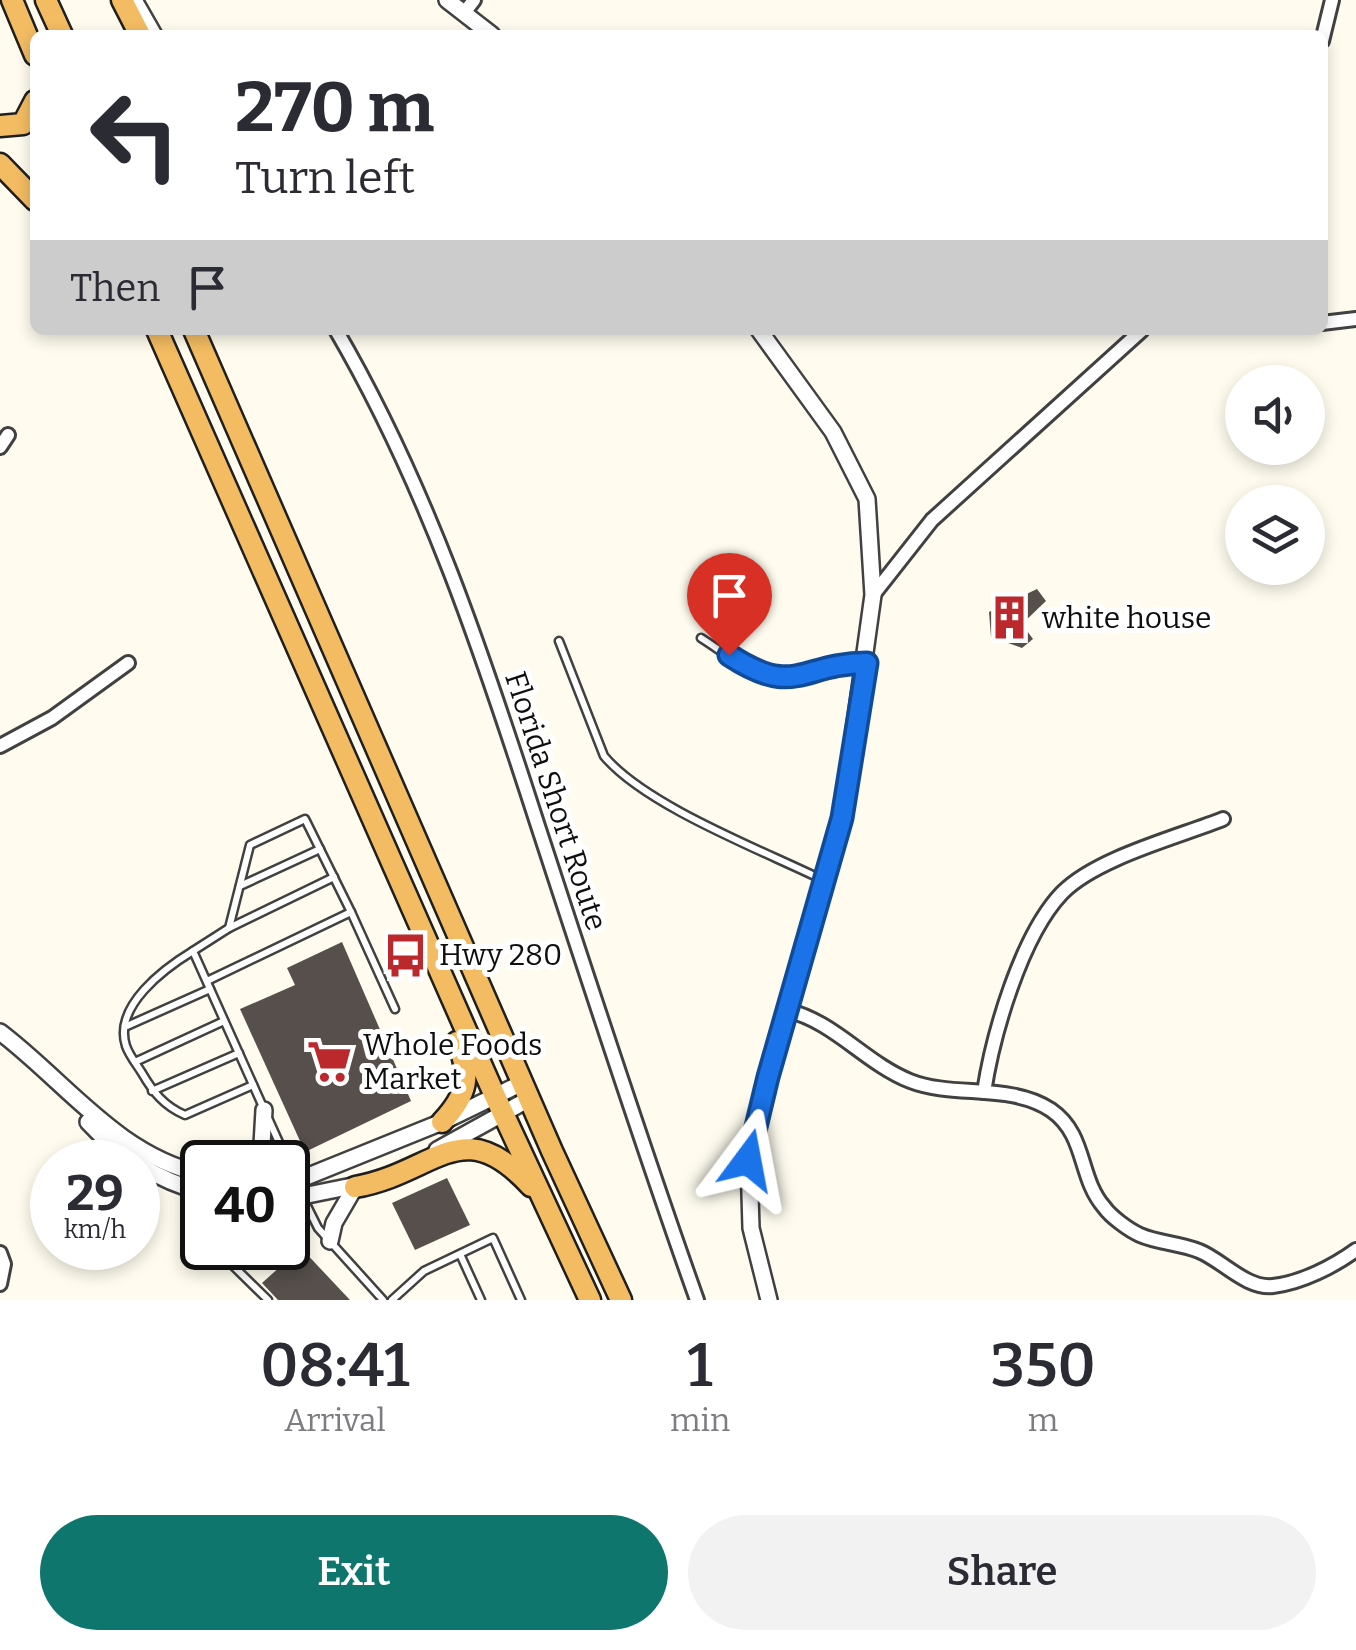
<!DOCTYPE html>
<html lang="en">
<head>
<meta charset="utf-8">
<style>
	:root { --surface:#fff; --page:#f2f2f3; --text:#2b2b33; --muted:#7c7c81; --accent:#0f766e }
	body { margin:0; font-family:Bitter,serif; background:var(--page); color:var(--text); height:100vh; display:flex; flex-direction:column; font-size:38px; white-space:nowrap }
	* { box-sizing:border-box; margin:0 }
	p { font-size:32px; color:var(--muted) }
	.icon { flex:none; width:55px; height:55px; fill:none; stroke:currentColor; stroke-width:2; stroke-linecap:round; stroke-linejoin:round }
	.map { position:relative; height:1300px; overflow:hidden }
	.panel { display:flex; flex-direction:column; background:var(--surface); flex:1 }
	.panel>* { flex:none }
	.top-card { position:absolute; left:30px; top:30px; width:1298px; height:305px; border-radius:15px; box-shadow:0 5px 15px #0003; background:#fff; color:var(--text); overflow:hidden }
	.buttons { position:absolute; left:1225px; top:365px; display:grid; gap:20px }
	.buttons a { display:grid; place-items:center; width:100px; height:100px; border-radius:50%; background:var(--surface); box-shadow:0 5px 15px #0003; font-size:50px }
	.speed { position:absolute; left:30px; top:1140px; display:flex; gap:20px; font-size:50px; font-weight:700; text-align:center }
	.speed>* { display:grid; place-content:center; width:130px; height:130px; border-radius:50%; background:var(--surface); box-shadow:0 5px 15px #0003; line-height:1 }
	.speed small { font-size:25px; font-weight:400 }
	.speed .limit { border:5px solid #111; border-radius:15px; background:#fff; color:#111 }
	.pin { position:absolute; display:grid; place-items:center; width:85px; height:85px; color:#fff; margin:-102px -42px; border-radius:50% 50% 50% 0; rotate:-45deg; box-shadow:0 0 10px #0007 }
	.pin .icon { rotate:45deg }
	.me { position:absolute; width:110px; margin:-55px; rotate:13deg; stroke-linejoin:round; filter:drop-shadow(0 0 8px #0008) }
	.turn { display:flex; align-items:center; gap:35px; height:210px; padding:0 40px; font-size:45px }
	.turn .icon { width:130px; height:130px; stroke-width:2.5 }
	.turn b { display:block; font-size:70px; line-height:85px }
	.then { display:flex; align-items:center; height:95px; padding:0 40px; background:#0003; gap:20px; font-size:38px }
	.eta { display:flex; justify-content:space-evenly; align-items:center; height:170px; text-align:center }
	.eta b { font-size:60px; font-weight:600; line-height:70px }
	.primary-button { display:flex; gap:20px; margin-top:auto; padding:20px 40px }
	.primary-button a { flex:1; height:115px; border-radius:60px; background:var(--accent); color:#fff; font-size:40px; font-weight:600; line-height:115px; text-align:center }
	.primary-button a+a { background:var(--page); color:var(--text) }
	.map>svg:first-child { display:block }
	.building { fill:#564f4b }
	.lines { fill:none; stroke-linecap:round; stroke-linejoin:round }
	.service-casing { stroke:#414141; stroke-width:11 }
	.minor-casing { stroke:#414141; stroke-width:18 }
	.tertiary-casing { stroke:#414141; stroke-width:20 }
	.trunk-casing { stroke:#1f1f1f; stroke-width:25 }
	.service { stroke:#fff; stroke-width:6 }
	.minor { stroke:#fff; stroke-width:12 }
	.tertiary { stroke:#fff; stroke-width:15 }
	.trunk { stroke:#f3bc62; stroke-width:20 }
	.route-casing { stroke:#114b97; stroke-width:25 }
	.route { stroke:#1a73e8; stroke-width:18 }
	.labels { text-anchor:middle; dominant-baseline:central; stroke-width:10; stroke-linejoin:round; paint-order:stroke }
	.poi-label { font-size:30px; fill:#0e0e0e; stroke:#fff; text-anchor:start }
	.street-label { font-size:30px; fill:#0e0e0e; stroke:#fff }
</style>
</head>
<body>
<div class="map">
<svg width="1356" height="1300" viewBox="0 0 1356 1300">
	<rect width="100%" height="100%" fill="#fffcef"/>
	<g class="building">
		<path d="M1037 589 1046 601 1022 624 1033 639 1022 648 991 637 989 612Z"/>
		<path d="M342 942 411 1101 305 1152 240 1009 295 985 287 968Z"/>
		<path d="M447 1178 470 1225 415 1250 392 1203Z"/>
		<path d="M301 1248 350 1300H278L262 1283Z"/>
	</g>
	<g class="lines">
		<defs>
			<g id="service">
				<path d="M701 638C730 656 764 688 800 678 823 673 837 663 861 663"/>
				<path d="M559 641 604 756C646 806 762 850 823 880"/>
				<path d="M240 886 320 849"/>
				<path d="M351 912 395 1009"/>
				<path d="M229 928 334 877"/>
				<path d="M193 951C165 968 113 1006 126 1046 129 1055 137 1065 142 1073 153 1092 164 1106 185 1115L253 1085"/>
				<path d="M207 981 351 912 305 819 250 845 229 928 193 951 263 1107"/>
				<path d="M127 1026 210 989"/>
				<path d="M135 1062 224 1021"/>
				<path d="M152 1091 239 1053"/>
				<path d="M268 1118 296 1180"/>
				<path d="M190 1190 186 1217 202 1237"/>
				<path d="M302 1196 318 1228 383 1300"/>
				<path d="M215 1248 268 1300"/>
				<path d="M256 1248 269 1259"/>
				<path d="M460 1254 481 1300"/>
				<path d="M392 1300 424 1271 493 1238 521 1300"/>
			</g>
			<g id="minor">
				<path d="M464 13 474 0"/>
				<path d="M1322 41 1332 0"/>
				<path d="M1322 323 1356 319"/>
				<path d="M336 330C427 486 483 655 538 826 590 985 641 1143 697 1300"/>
				<path d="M0 447 8 435"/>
				<path d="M873 595 932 520 1142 330"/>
				<path d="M0 746 52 718 128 663"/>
				<path d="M786 1010C834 1021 865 1063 910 1081 953 1098 1011 1083 1051 1110 1087 1135 1078 1177 1104 1207 1111 1217 1129 1230 1140 1235 1158 1243 1180 1243 1199 1251 1222 1260 1246 1289 1273 1286 1301 1283 1334 1266 1356 1250"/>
				<path d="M984 1092C993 1034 1021 936 1062 893 1096 858 1178 837 1223 819"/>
				<path d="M0 1253 4 1264 0 1284"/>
			</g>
			<g id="tertiary">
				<path d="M134 0 154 35"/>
				<path d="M447 0 492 35"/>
				<path d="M759 330 833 432 867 499 873 595 842 818 768 1077 749 1160 751 1228 769 1300"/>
				<path d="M0 1032C66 1082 118 1156 202 1174"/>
				<path d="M88 1122C119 1156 159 1181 202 1192"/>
				<path d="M437 1150 529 1099"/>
				<path d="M261 1162 264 1110"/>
				<path d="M288 1180 301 1179 442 1122 522 1083"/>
				<path d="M288 1199 362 1184"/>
				<path d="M330 1241 334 1223 355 1187"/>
			</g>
			<g id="trunk">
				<path d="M12 0 35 55"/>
				<path d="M46 0 62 35"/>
				<path d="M122 0 140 35"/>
				<path d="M0 126 23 124 35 101"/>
				<path d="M0 164 35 200"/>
				<path d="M157 330 495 1096 590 1300"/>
				<path d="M194 330 552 1151 621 1300"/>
				<path d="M442 1122C467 1095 472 1076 457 1042"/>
				<path d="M355 1187C436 1173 461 1110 531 1186"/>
			</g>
		</defs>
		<use href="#service" class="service-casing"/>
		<use href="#minor" class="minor-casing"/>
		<use href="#tertiary" class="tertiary-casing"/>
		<use href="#trunk" class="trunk-casing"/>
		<use href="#service" class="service"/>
		<use href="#minor" class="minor"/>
		<use href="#tertiary" class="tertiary"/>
		<use href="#trunk" class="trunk"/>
	</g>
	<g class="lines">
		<defs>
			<path id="route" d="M729 655C796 699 801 663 867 663L842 818 768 1077 748 1160"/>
		</defs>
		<use href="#route" class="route-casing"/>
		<use href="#route" class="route"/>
	</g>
	<defs>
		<symbol id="building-bare" viewBox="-9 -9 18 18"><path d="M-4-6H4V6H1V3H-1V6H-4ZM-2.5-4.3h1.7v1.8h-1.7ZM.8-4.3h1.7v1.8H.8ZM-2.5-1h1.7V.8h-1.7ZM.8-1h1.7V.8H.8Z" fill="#bb292d" stroke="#fff" stroke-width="2.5" paint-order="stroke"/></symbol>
		<symbol id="bus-bare" viewBox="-9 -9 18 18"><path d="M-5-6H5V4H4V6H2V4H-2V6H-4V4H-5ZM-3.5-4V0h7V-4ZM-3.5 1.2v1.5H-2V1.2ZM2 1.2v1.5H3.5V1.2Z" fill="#bb292d" stroke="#fff" stroke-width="2.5" paint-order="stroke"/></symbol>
		<symbol id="supermarket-bare" viewBox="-9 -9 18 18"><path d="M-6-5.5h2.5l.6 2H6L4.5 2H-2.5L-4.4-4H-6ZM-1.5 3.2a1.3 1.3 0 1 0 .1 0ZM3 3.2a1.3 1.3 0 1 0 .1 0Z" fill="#bb292d" stroke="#fff" stroke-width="2.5" paint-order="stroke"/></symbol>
	</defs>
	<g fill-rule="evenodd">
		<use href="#building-bare" x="978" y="586" width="63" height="63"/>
		<use href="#bus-bare" x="374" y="924" width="63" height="63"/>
		<use href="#supermarket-bare" x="298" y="1030" width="63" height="63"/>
	</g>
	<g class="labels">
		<g class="poi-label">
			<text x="1042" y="618">white house</text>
			<text x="439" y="955">Hwy 280</text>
			<text x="363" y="1045">Whole Foods<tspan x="363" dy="34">Market</tspan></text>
		</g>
		<g class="street-label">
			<text transform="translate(556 801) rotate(72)">Florida Short Route</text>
		</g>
	</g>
</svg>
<div class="buttons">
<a><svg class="icon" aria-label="sound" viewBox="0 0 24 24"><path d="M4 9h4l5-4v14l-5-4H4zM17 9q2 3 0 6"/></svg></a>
<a><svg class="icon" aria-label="layers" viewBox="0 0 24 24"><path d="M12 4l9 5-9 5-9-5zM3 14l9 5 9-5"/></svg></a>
</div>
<div class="speed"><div>29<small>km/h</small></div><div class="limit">40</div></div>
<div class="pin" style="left:729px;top:655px;background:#d93025"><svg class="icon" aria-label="arrive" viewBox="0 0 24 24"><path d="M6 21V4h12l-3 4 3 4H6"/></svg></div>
<svg class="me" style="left:748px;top:1160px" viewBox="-20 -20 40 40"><path d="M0-17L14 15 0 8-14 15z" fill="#1a73e8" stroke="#fff" stroke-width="4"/></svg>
<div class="top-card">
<div class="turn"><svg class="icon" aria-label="left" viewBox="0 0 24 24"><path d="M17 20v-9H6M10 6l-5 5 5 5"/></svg><div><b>270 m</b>Turn left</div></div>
<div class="then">Then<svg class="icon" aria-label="arrive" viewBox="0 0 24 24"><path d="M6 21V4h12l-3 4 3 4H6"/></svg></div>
</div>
</div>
<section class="panel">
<div class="eta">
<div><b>08:41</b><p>Arrival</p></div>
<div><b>1</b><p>min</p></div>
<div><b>350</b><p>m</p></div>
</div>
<div class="primary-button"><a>Exit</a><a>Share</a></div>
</section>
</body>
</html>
